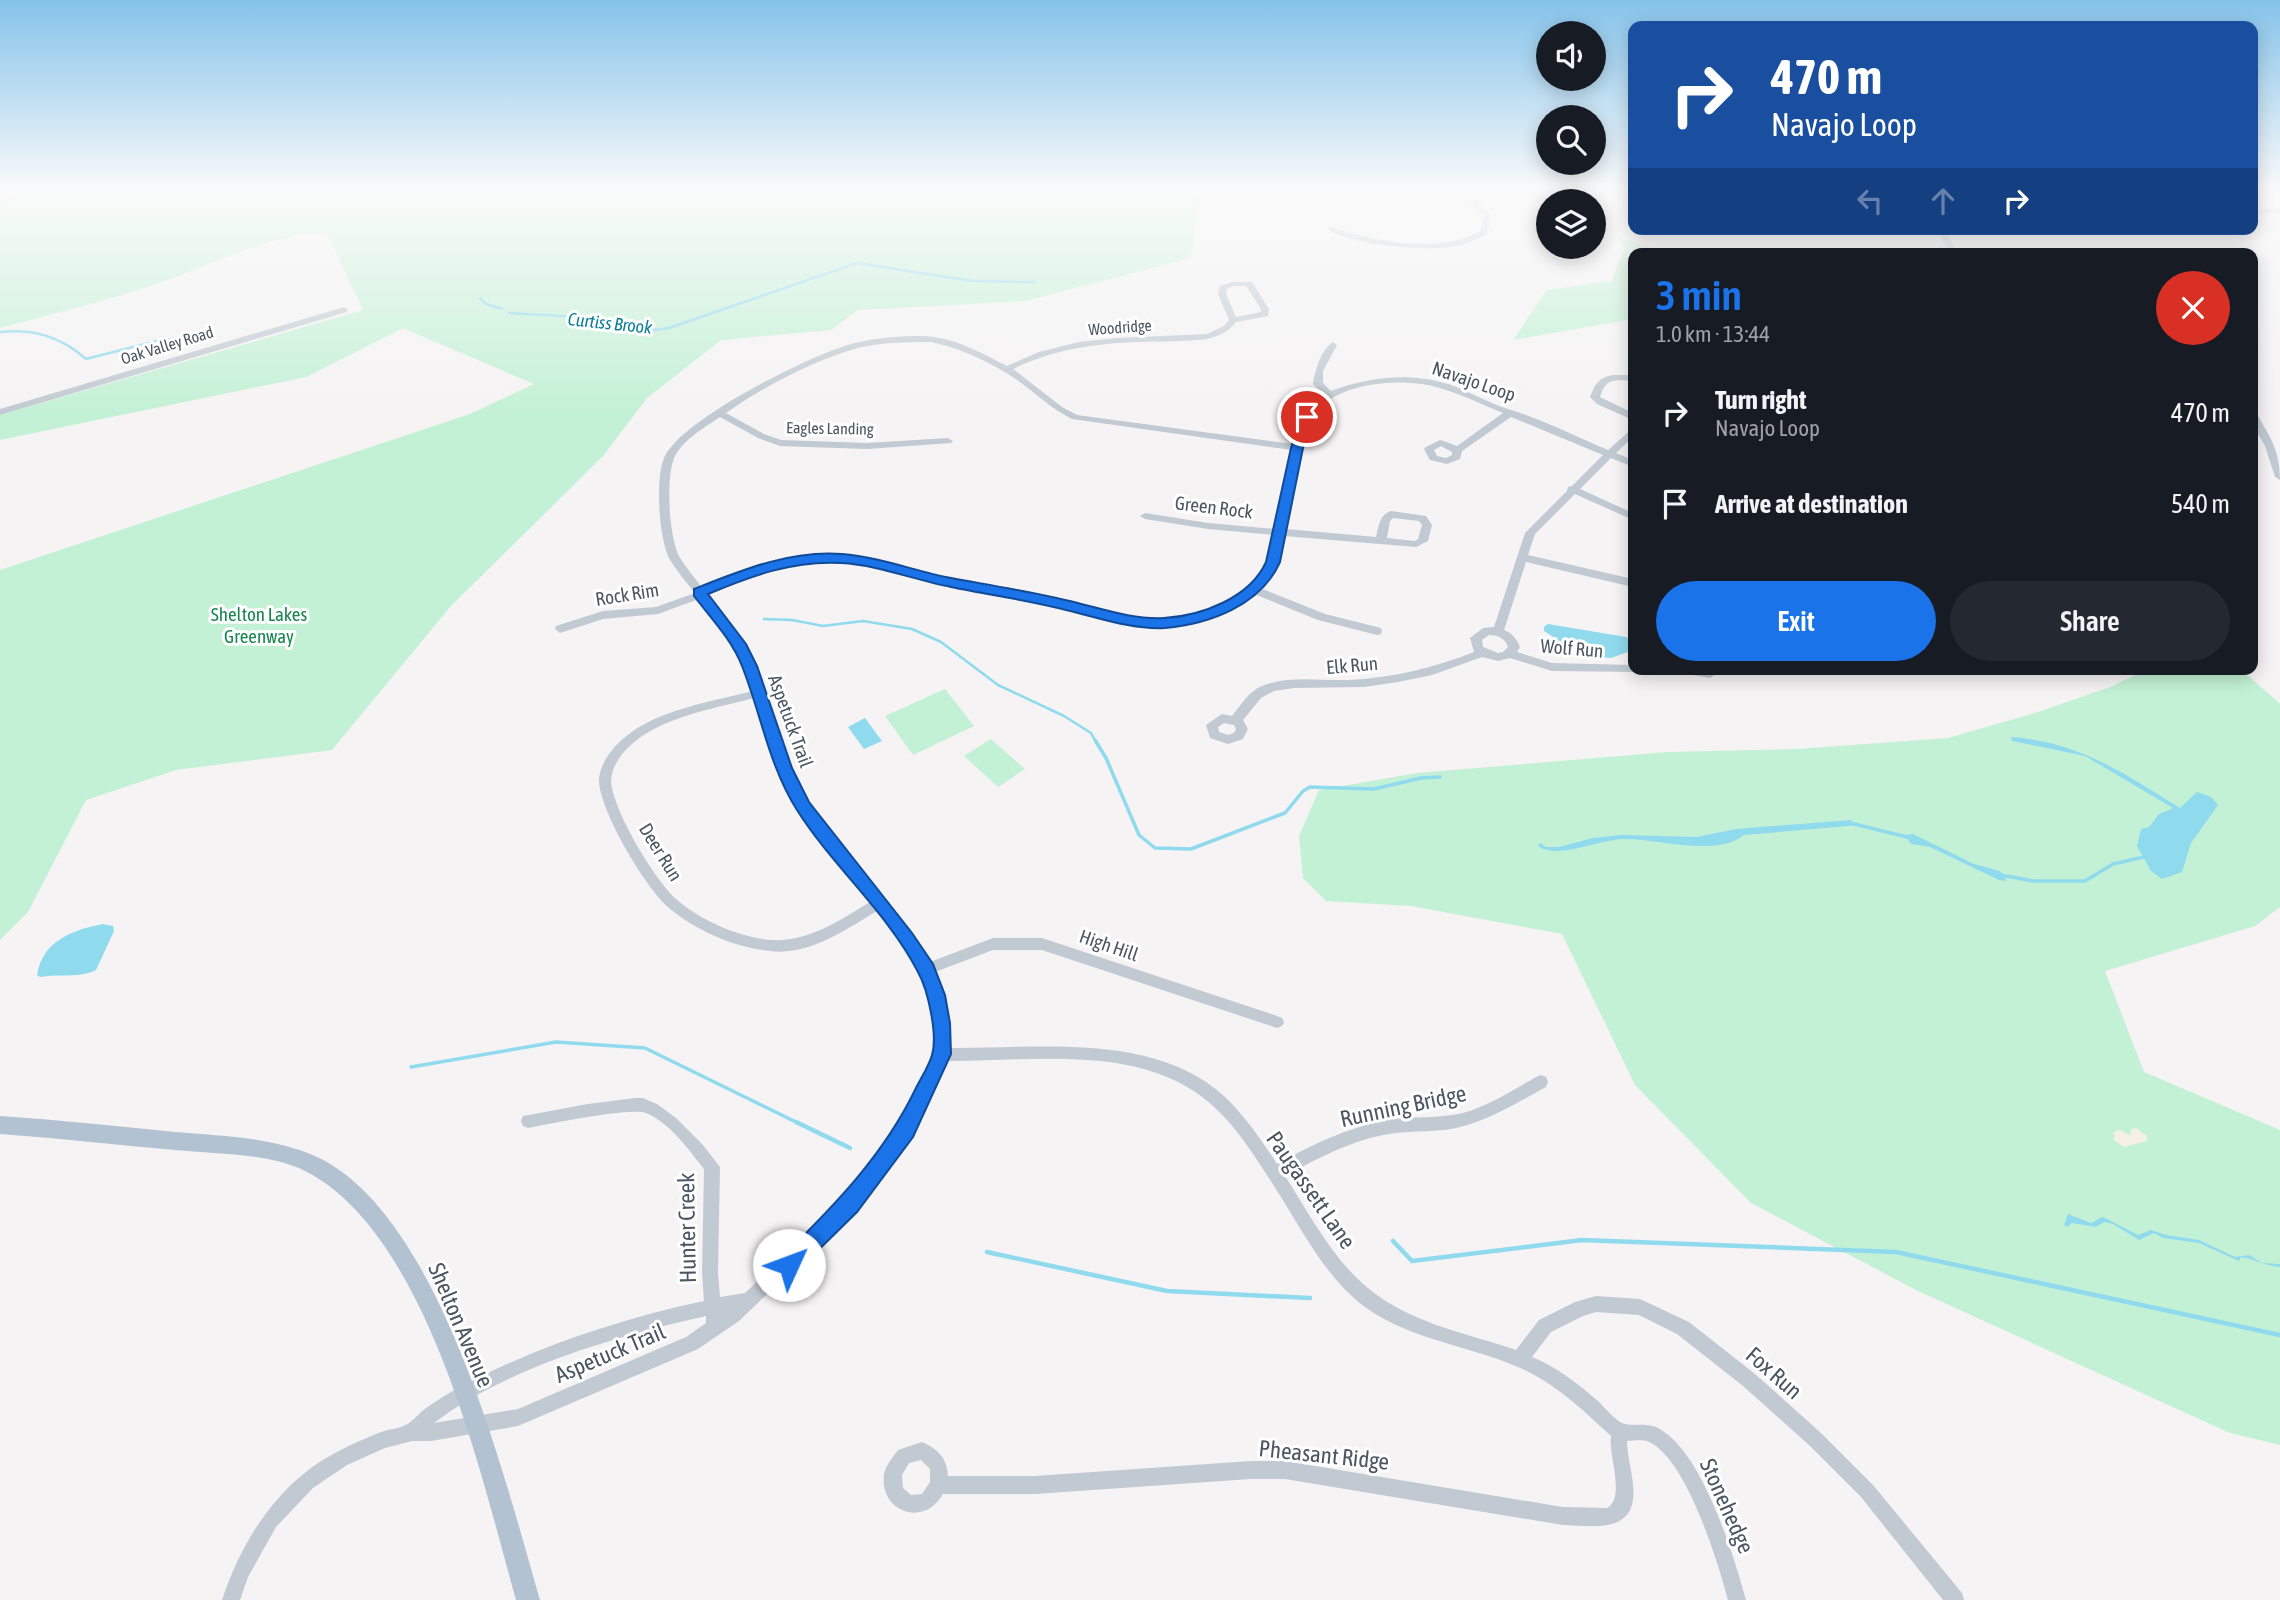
<!DOCTYPE html>
<html lang="en">
<head>
<meta charset="utf-8">
<style>
	:root { --surface:#171b24; --page:#242831; --text:#f1f3f6; --muted:#9ea1a6; --accent:#1a73e8 }
	body { margin:0; font-family:"Asap Condensed",sans-serif; background:var(--page); color:var(--text); height:100vh; display:flex; flex-direction:column; font-size:26px; white-space:nowrap }
	* { box-sizing:border-box; margin:0 }
	p { font-size:23px; color:var(--muted) }
	.icon { flex:none; width:38px; height:38px; fill:none; stroke:currentColor; stroke-width:2; stroke-linecap:round; stroke-linejoin:round }
	.map { position:relative; flex:1; overflow:hidden }
	.panel { position:absolute; left:1628px; top:248px; width:630px; height:427px; display:flex; flex-direction:column; background:var(--surface); border-radius:14px; box-shadow:0 4px 18px #0003 }
	.panel>* { flex:none }
	.top-card { position:absolute; left:1628px; top:21px; width:630px; height:214px; border-radius:14px; box-shadow:0 4px 18px #0003; background:#1a4fa0; color:#fff; overflow:hidden }
	.controls { position:absolute; left:1536px; top:21px; display:grid; gap:14px }
	.controls a { display:grid; place-items:center; width:70px; height:70px; border-radius:50%; background:var(--surface); box-shadow:0 4px 18px #0003; font-size:35px }
	.pin { position:absolute; display:grid; place-items:center; width:60px; height:60px; color:#fff; margin:-30px; border:4px solid #fff; border-radius:50%; box-shadow:0 2px 7px #0007 }
	.me { position:absolute; width:77px; margin:-38px; rotate:47deg; stroke-linejoin:round; filter:drop-shadow(0 0 5px #0008) }
	.turn { display:flex; align-items:center; gap:24px; height:147px; padding:0 28px; font-size:32px }
	.turn .icon { width:91px; height:91px; stroke-width:2.5 }
	.turn b { display:block; font-size:49px; line-height:60px }
	.lanes { display:flex; align-items:center; height:66px; padding:0 28px; background:#0003; justify-content:center; gap:35px; direction:ltr }
	.lanes .off { opacity:.35 }
	.round { display:grid; place-items:center; flex:none; width:74px; height:74px; border-radius:37px; background:var(--page) }
	.summary { display:flex; align-items:center; justify-content:space-between; height:119px; padding:0 28px }
	h1 { font-size:42px; font-weight:600; line-height:52px; color:var(--accent) }
	.primary-button { display:flex; gap:14px; margin-top:auto; padding:14px 28px }
	.primary-button a { flex:1; height:80px; border-radius:42px; background:var(--accent); color:#fff; font-size:28px; font-weight:600; line-height:80px; text-align:center }
	.primary-button a+a { background:var(--page); color:var(--text) }
	ul { padding:0; list-style:none }
	li { display:flex; align-items:center; gap:21px; height:91px; padding:0 28px }
	li div { flex:1 }
	li b { display:block; font-size:26px }
	li em { font-style:normal }
	.map>svg:first-child { display:block }
	.green { fill:#c3f1d5 }
	.sand { fill:#f5f0e5 }
	.water { fill:#90daee }
	.lines { fill:none; stroke-linecap:round; stroke-linejoin:round }
	.stream-far2 { stroke:#90daee; stroke-width:2.5 }
	.stream-far1 { stroke:#90daee; stroke-width:3.5 }
	.stream { stroke:#90daee; stroke-width:4.5 }
	.minor { fill:#c1cad2; fill-rule:evenodd }
	.major { fill:#b3c2d1; fill-rule:evenodd }
	.route { fill:#1a73e8; stroke:#114b97; stroke-width:2 }
	.labels { text-anchor:middle; dominant-baseline:central; stroke-width:6; stroke-linejoin:round; paint-order:stroke }
	.far-street-label { font-size:16px; fill:#4a5661; stroke:#fff }
	.far-water-label { font-size:18px; font-style:italic; fill:#0c7c9b; stroke:#fff }
	.street-label { font-size:19px; fill:#4a5661; stroke:#fff }
	.park-label { font-size:19px; fill:#17864f; stroke:#fff }
	.near-street-label { font-size:23px; fill:#4a5661; stroke:#fff }
</style>
</head>
<body>
<div class="map">
<svg width="2280" height="1600" viewBox="0 0 2280 1600">
	<rect width="100%" height="100%" fill="#f5f3f3"/>
	<g class="green">
		<path d="M18 190H1199L1191 258 1026 301 858 310 831 330 721 340 647 398 603 456 450 607 332 750 176 770 86 800 28 912 0 940V570L470 414 534 384 403 328 306 377 0 440V415L363 310 327 234C275 230 209 267 159 283 107 301 53 314 0 328V203L6 202Z"/>
		<path d="M1618 237 1657 250 1658 254H1633V319L1513 340 1547 290 1612 281 1624 249Z"/>
		<path d="M2146 670H2242L2280 704V907L2255 926 2105 971 2144 1072 2280 1130V1445L2230 1433 1918 1291 1751 1203 1635 1085 1562 934 1411 906 1326 901 1303 878 1299 836 1319 790 1417 773 1668 752 1797 749 1948 738 2038 712 2110 687Z"/>
		<path d="M945 689 974 726 913 755 885 716Z"/>
		<path d="M991 739 1025 769 998 787 964 756Z"/>
	</g>
	<path class="sand" d="M2136 1128 2147 1136V1141L2124 1147 2114 1140V1132L2120 1130 2130 1135 2131 1129Z"/>
	<g class="water">
		<path d="M1548 624 1626 637 1633 641V650L1611 658 1583 656 1544 631V627Z"/>
		<path d="M865 718 882 741 864 749 848 727Z"/>
		<path d="M2011 737C2080 742 2123 773 2180 808L2197 792 2211 797 2218 805 2191 843 2182 872 2162 879 2151 871 2137 846 2141 829 2149 827 2159 814 2173 808 2085 756 2022 743 2012 741Z"/>
		<path d="M1851 820 1853 825 1848 826 1744 835C1715 858 1657 838 1622 839 1598 840 1557 860 1538 846L1540 843 1546 847H1559L1593 838 1621 835 1697 837 1736 829Z"/>
		<path d="M1913 834 1974 864 2000 871 2007 881 1999 880 1930 847 1911 844 1905 835Z"/>
		<path d="M103 924 113 926 114 931 96 970C79 979 59 973 40 977L37 975C43 940 73 930 103 924Z"/>
		<path d="M2068 1214 2091 1223 2102 1217 2107 1219 2138 1235 2151 1230 2166 1235 2199 1240 2235 1257 2249 1255 2262 1263 2280 1264V1267C2265 1266 2255 1259 2241 1257L2239 1261 2199 1243 2163 1238 2154 1233 2139 1240 2113 1224 2104 1222 2096 1227 2072 1223 2067 1227 2064 1225Z"/>
	</g>
	<g class="lines">
		<g class="stream-far2">
			<path d="M480 298 486 304 502 309"/>
			<path d="M509 313 579 317 654 330 669 328 857 263 972 281 1035 282"/>
			<path d="M0 332C34 329 60 336 86 359L160 340 180 338"/>
			<path d="M764 619 792 620 823 626 863 621 912 629 941 642 998 685 1064 716 1091 733 1096 742"/>
		</g>
		<g class="stream-far1">
			<path d="M1095 740 1106 758 1139 835 1155 848 1191 849 1285 813 1303 791 1310 787 1374 789 1421 778 1440 777"/>
			<path d="M1850 823 1907 837"/>
			<path d="M2001 875 2033 881H2085L2113 864 2148 856"/>
			<path d="M411 1067 556 1042 645 1048 800 1124"/>
		</g>
		<g class="stream">
			<path d="M796 1122 850 1148"/>
			<path d="M1393 1241 1412 1261 1582 1240 1896 1252 2280 1335"/>
			<path d="M987 1252 1167 1291 1310 1298"/>
		</g>
		<g class="minor">
			<path d="M1449 190C1466 190 1479 203 1491 215L1487 234C1476 240 1464 245 1451 247 1423 251 1350 245 1327 229L1331 227C1373 241 1440 255 1480 231L1484 217 1471 205Z"/>
			<path d="M2280 208V212L2252 214V210Z"/>
			<path d="M1937 229H1945L1958 254H1950Z"/>
			<path d="M1232 282H1252L1269 309 1268 316 1236 322C1228 332 1219 336 1207 339 1183 342 1159 341 1135 342 1092 344 1052 350 1013 369L1062 407 1077 415 1293 444C1298 423 1306 407 1324 395L1313 384C1315 370 1321 350 1333 342L1337 345 1323 371V383L1331 391C1367 377 1410 372 1448 384 1469 391 1488 403 1508 409 1539 418 1577 437 1608 450L1633 428V437L1616 453 1633 460V467L1611 458 1580 489 1633 513V520L1575 494 1535 534 1528 555 1633 579V587L1526 562 1504 630C1512 633 1517 639 1520 647L1517 652 1552 663 1633 665V670H1638L1637 672 1552 671 1510 658 1498 661 1482 657 1432 675 1398 682 1364 687 1294 688 1274 691 1261 698 1243 720 1248 729 1243 739 1228 744 1210 738 1206 725 1222 714 1232 716C1241 705 1249 691 1262 686 1289 675 1320 681 1348 680 1392 678 1434 668 1474 652L1470 638 1483 628 1494 627 1525 533 1567 491 1568 487 1572 486 1603 455 1511 417 1462 451 1460 459 1447 464 1430 460 1424 449 1426 447 1440 440 1457 446 1503 413C1483 405 1463 395 1443 389 1405 376 1332 381 1311 419 1303 433 1301 451 1298 466 1295 487 1290 508 1286 529L1376 537C1379 526 1379 515 1391 511L1426 516 1432 525 1428 541 1416 547 1284 536 1278 562 1260 588 1325 614 1381 628 1382 631 1381 634 1377 635 1318 620 1254 594C1182 649 1102 617 1024 598 994 591 964 589 934 583 898 575 862 561 825 561 783 562 745 579 708 595L746 647 755 666 790 768 808 803 911 934 930 962 993 938H1042L1277 1016 1282 1018 1284 1022 1282 1026 1277 1028 1042 950H993L935 972 943 995 948 1048C1037 1049 1154 1031 1225 1097 1246 1117 1262 1141 1277 1164 1312 1145 1348 1127 1388 1120 1412 1116 1438 1119 1463 1113 1489 1106 1513 1090 1536 1077L1541 1075 1546 1077 1548 1082 1546 1087C1520 1101 1493 1118 1464 1126 1440 1133 1414 1130 1389 1134 1352 1140 1318 1158 1285 1176 1312 1218 1336 1266 1377 1295 1418 1325 1470 1334 1516 1350L1539 1320 1575 1302 1596 1296 1640 1299 1689 1322 1755 1374 1821 1433 1873 1485 1962 1593 1964 1600H1943L1861 1497 1809 1445 1743 1386 1677 1334 1639 1315 1596 1312 1583 1316 1551 1332 1532 1357C1557 1367 1578 1384 1598 1401 1605 1408 1613 1418 1622 1423 1630 1427 1646 1422 1658 1428 1702 1451 1733 1553 1746 1600H1728C1718 1562 1686 1458 1649 1442 1643 1439 1634 1441 1627 1441 1627 1456 1632 1470 1633 1485 1638 1534 1597 1526 1563 1525L1285 1479H1251L1035 1494H943C924 1528 879 1512 884 1474 886 1465 893 1457 898 1450L922 1442C938 1449 947 1458 948 1476H1035L1251 1461H1285L1563 1507 1607 1508C1626 1498 1608 1455 1611 1436 1585 1412 1559 1387 1527 1371 1475 1346 1414 1342 1365 1307 1325 1277 1302 1230 1276 1189 1257 1160 1238 1128 1212 1105 1142 1042 1032 1062 946 1061L911 1136 855 1210 739 1321 698 1349 518 1426 431 1441H412L385 1448 347 1465 313 1488 276 1527 248 1577 240 1600H222C242 1540 278 1483 335 1453 350 1445 368 1437 384 1431 392 1429 402 1428 409 1423 416 1418 421 1411 429 1406 449 1392 471 1381 494 1370 561 1339 632 1316 704 1301L702 1273 704 1169C689 1150 670 1123 646 1113 631 1107 549 1124 528 1128L523 1126 521 1121 523 1116 588 1104 635 1098H643L657 1104 676 1118 703 1145 720 1167 718 1273 720 1297 745 1293 845 1200 901 1126 935 1054 929 995 921 971 877 911C845 930 809 956 770 951 735 948 695 930 669 908 646 889 597 807 599 778 600 770 604 761 609 754 641 711 704 704 752 691L735 649 699 599 658 614 603 619 560 633 555 629 556 626 603 611 656 607 695 593C686 582 676 570 669 558 659 538 655 479 664 458 680 420 807 357 848 345 871 338 909 334 933 337 959 340 983 354 1007 366L1039 352 1079 342 1116 338 1207 334 1224 326 1229 320 1218 294 1220 286ZM1233 286H1246L1261 309V312L1236 317 1226 294 1227 289ZM931 342C956 347 981 358 1003 371 1028 385 1046 406 1072 419L1292 450 1276 529 1208 523 1145 513 1140 516 1145 519 1208 529 1274 535C1265 574 1255 589 1217 606 1154 633 1087 606 1025 591 995 584 965 582 935 576 902 569 870 557 836 555 789 552 746 571 703 589 696 579 687 569 680 558 669 540 665 476 675 456 684 439 704 428 720 417L758 438 780 446 867 449 951 443 953 441 948 438 867 443 781 440 764 434 726 413C763 387 807 364 851 350 876 342 905 342 931 342ZM1441 446 1452 452V455L1446 458 1437 456 1434 450ZM1393 518 1419 521 1422 525 1418 539 1415 541 1387 538 1390 521ZM1489 635C1498 635 1505 638 1508 647L1503 652 1498 653 1483 647 1482 640ZM754 698 778 768 799 809 870 902C840 920 809 942 772 940 740 938 699 920 675 898 653 877 614 812 611 782 611 775 613 768 617 762 643 719 710 710 754 698ZM1224 723 1234 725 1236 729 1234 733 1228 735 1219 732 1218 727ZM706 1316V1323L686 1337 518 1409 434 1423C508 1367 617 1336 706 1316ZM921 1460 930 1469V1482L922 1494 911 1495 903 1488 902 1475 909 1463Z"/>
			<path d="M344 307 348 310 347 312 0 415V409Z"/>
			<path d="M1613 375H1633V381C1615 380 1606 377 1600 397L1633 413V420L1597 404 1590 397C1595 384 1599 377 1613 375Z"/>
			<path d="M2252 411 2257 414C2271 439 2280 451 2280 480L2275 477 2265 446 2252 423Z"/>
			<path d="M1682 670H1711L1716 674 1710 678 1687 674Z"/>
		</g>
		<path class="major" d="M0 1116C58 1120 116 1126 175 1132 221 1136 272 1137 315 1156 440 1212 504 1477 540 1600H516C481 1476 428 1233 305 1171 270 1153 214 1154 175 1150 116 1145 58 1138 0 1134Z"/>
	</g>
	<linearGradient id="sky" x2="0" y2="1"><stop stop-color="#85c3ea"/><stop offset="0.46" stop-color="#fafafa"/><stop offset="1" stop-color="#fafafa" stop-opacity="0"/></linearGradient>
	<rect width="2280" height="414" fill="url(#sky)"/>
	<path class="route" d="M1307 413 1313 417 1303 448 1280 562C1261 605 1210 624 1165 628 1132 630 1097 617 1066 610 1028 600 989 595 951 587 914 580 879 565 841 563 794 560 751 576 708 594L746 644 757 666 792 768 809 802 912 933 933 964 945 995 950 1023 951 1054 913 1137 857 1212 796 1272 789 1275 781 1272 778 1265 781 1258C834 1206 884 1155 916 1088 921 1078 929 1066 932 1055 938 1035 928 990 918 972 887 912 833 867 797 810 769 766 761 714 742 666 732 640 711 618 694 596V589C742 570 790 550 842 554 880 557 914 571 951 578 989 585 1027 591 1065 600 1097 607 1131 620 1164 618 1201 616 1250 598 1266 562L1291 448 1301 417Z"/>
	<g class="labels">
		<g class="far-street-label">
			<text transform="translate(1120 327) rotate(-4)">Woodridge</text>
			<text transform="translate(167 345) rotate(-17)">Oak Valley Road</text>
			<text transform="translate(830 428) rotate(1)">Eagles Landing</text>
		</g>
		<g class="far-water-label">
			<text transform="translate(610 323) rotate(6)">Curtiss Brook</text>
		</g>
		<g class="street-label">
			<text transform="translate(1474 381) rotate(19)">Navajo Loop</text>
			<text transform="translate(1214 507) rotate(7)">Green Rock</text>
			<text transform="translate(627 594) rotate(-9)">Rock Rim</text>
			<text transform="translate(1572 648) rotate(5)">Wolf Run</text>
			<text transform="translate(1352 665) rotate(-5)">Elk Run</text>
			<text transform="translate(791 721) rotate(70)">Aspetuck Trail</text>
			<text transform="translate(661 852) rotate(58)">Deer Run</text>
			<text transform="translate(1109 945) rotate(19)">High Hill</text>
		</g>
		<g class="park-label">
			<text x="259" y="614">Shelton Lakes<tspan x="259" dy="22">Greenway</tspan></text>
		</g>
		<g class="near-street-label">
			<text transform="translate(1403 1106) rotate(-12)">Running Bridge</text>
			<text transform="translate(1311 1190) rotate(55)">Paugassett Lane</text>
			<text transform="translate(687 1228) rotate(-91)">Hunter Creek</text>
			<text transform="translate(461 1325) rotate(67)">Shelton Avenue</text>
			<text transform="translate(610 1353) rotate(-23)">Aspetuck Trail</text>
			<text transform="translate(1774 1373) rotate(41)">Fox Run</text>
			<text transform="translate(1324 1455) rotate(6)">Pheasant Ridge</text>
			<text transform="translate(1727 1506) rotate(66)">Stonehedge</text>
		</g>
	</g>
</svg>
<div class="controls">
<a><svg class="icon" aria-label="sound" viewBox="0 0 24 24"><path d="M4 9h4l5-4v14l-5-4H4zM17 9q2 3 0 6"/></svg></a>
<a><svg class="icon" aria-label="search" viewBox="0 0 24 24"><circle cx="10" cy="10" r="6"/><path d="M15 15l6 6"/></svg></a>
<a><svg class="icon" aria-label="layers" viewBox="0 0 24 24"><path d="M12 4l9 5-9 5-9-5zM3 14l9 5 9-5"/></svg></a>
</div>
<div class="pin" style="left:1307px;top:417px;background:#d93025"><svg class="icon" aria-label="arrive" viewBox="0 0 24 24"><path d="M6 21V4h12l-3 4 3 4H6"/></svg></div>
<svg class="me" style="left:789px;top:1265px" viewBox="-20 -20 40 40"><circle r="19" fill="#fff"/><path d="M0-13L10 11 0 6-10 11z" fill="#1a73e8"/></svg>
<div class="top-card">
<div class="turn"><svg class="icon" aria-label="right" viewBox="0 0 24 24"><path d="M7 20v-9h11M14 6l5 5-5 5"/></svg><div><b>470 m</b>Navajo Loop</div></div>
<div class="lanes"><svg class="icon off" aria-label="left" viewBox="0 0 24 24"><path d="M17 20v-9H6M10 6l-5 5 5 5"/></svg><svg class="icon off" aria-label="ahead" viewBox="0 0 24 24"><path d="M12 20V5M6 11l6-6 6 6"/></svg><svg class="icon" aria-label="right" viewBox="0 0 24 24"><path d="M7 20v-9h11M14 6l5 5-5 5"/></svg></div>
</div>
<section class="panel">
<div class="summary"><div><h1>3 min</h1><p>1.0 km · 13:44</p></div><a class="round" style="background:#d93025;color:#fff"><svg class="icon" aria-label="close" viewBox="0 0 24 24"><path d="M6 6l12 12M18 6L6 18"/></svg></a></div>
<ul>
<li><svg class="icon" aria-label="right" viewBox="0 0 24 24"><path d="M7 20v-9h11M14 6l5 5-5 5"/></svg><div><b>Turn right</b><p>Navajo Loop</p></div><em>470 m</em></li>
<li><svg class="icon" aria-label="arrive" viewBox="0 0 24 24"><path d="M6 21V4h12l-3 4 3 4H6"/></svg><div><b>Arrive at destination</b></div><em>540 m</em></li>
</ul>
<div class="primary-button"><a>Exit</a><a>Share</a></div>
</section>
</div>
</body>
</html>
